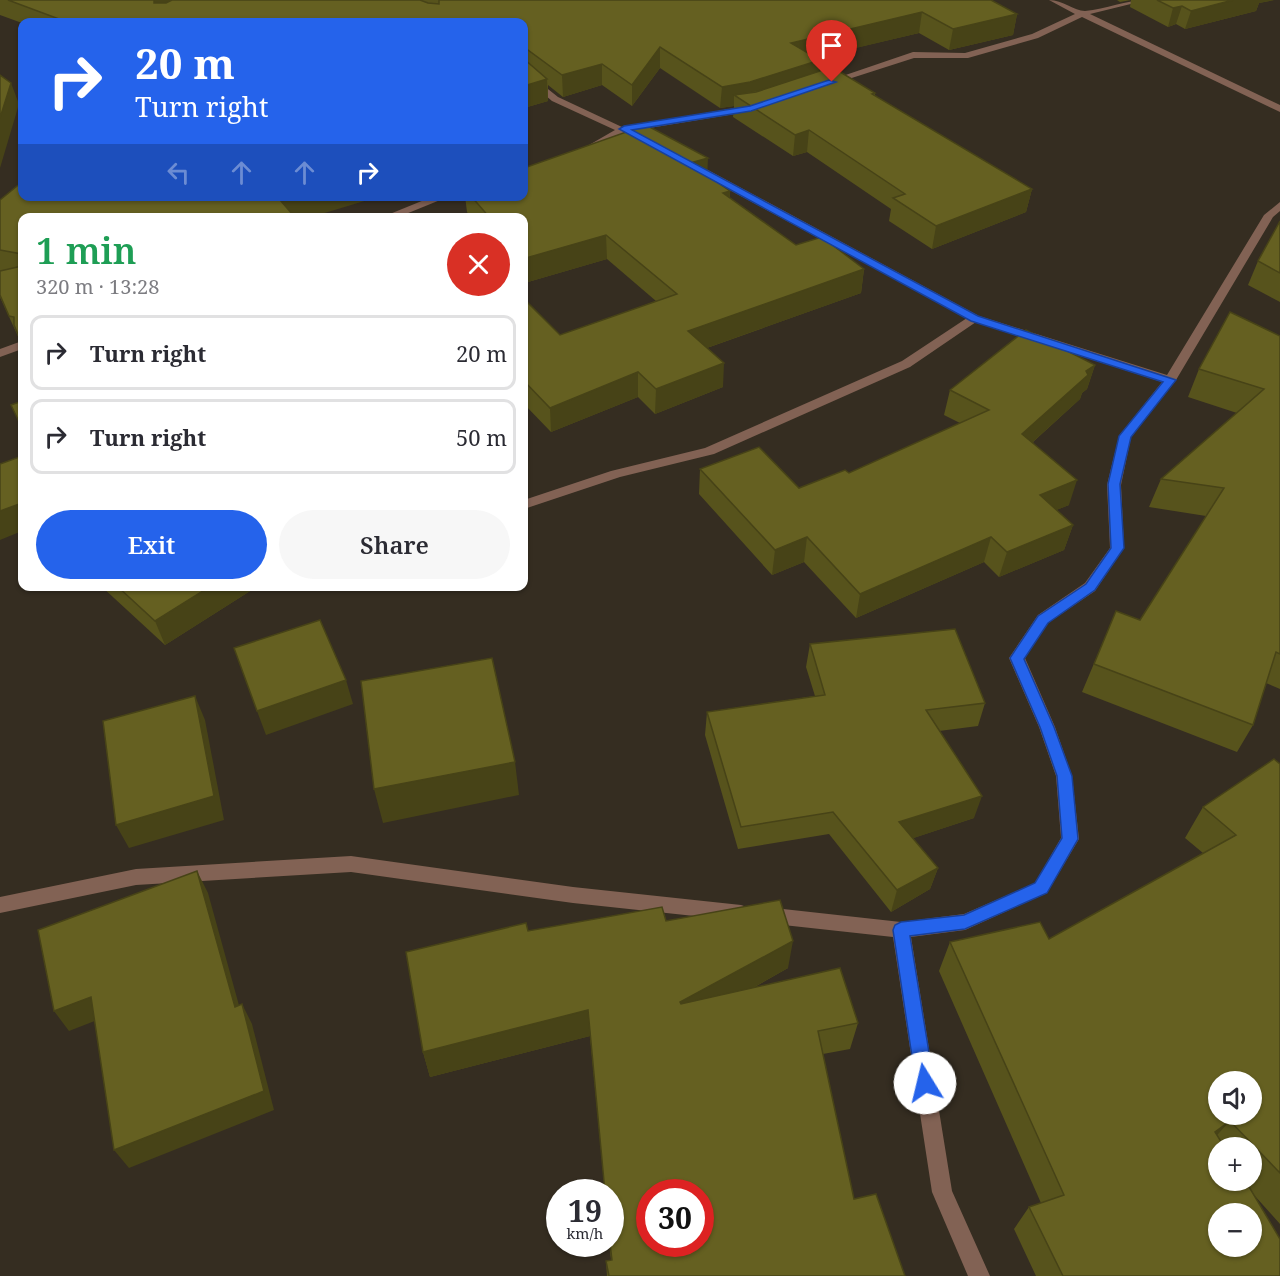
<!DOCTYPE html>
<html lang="en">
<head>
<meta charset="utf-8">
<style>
	:root { --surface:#fff; --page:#f7f7f7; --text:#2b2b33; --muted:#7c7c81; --line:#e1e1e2; --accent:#2563eb }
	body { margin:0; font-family:"Noto Serif",serif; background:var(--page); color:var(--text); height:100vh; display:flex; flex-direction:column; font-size:22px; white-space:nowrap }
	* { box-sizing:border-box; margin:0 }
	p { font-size:20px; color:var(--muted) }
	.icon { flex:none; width:33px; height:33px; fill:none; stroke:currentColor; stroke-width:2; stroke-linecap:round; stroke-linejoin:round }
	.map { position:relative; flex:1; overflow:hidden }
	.panel { position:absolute; left:18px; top:213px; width:510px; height:378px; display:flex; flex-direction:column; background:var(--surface); border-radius:12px; box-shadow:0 2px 4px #0004 }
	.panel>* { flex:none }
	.banner { position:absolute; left:18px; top:18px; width:510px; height:183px; border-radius:12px; box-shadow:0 2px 4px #0004; background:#2563eb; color:#fff; overflow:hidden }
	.buttons { position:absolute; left:1208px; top:1071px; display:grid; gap:12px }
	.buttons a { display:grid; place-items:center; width:54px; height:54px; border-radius:50%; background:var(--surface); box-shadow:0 2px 4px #0004; font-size:30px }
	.speed { position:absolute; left:546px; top:1179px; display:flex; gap:12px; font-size:30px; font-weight:700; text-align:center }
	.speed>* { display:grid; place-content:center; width:78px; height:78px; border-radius:50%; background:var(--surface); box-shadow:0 2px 4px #0004; line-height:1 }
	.speed small { font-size:15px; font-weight:400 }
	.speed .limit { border:9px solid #d22; background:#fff; color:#111 }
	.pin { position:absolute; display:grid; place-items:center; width:51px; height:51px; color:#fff; margin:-62px -26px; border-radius:50% 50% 50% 0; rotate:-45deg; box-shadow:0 0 6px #0007 }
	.pin .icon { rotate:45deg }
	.me { position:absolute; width:66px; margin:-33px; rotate:351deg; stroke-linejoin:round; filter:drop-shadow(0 0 4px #0008) }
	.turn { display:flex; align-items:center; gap:21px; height:126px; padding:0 18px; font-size:27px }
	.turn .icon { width:78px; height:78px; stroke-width:2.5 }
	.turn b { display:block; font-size:42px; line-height:51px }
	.lanes { display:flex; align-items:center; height:57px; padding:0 18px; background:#0003; justify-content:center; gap:30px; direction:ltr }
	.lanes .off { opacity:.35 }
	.round { display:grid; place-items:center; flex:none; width:63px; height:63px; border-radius:32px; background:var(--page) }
	.head { display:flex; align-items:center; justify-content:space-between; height:102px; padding:0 18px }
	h1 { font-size:36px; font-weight:600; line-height:45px; color:#1e9e55 }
	.button { display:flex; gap:12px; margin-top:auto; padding:12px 18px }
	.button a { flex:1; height:69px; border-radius:36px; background:var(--accent); color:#fff; font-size:24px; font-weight:600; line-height:69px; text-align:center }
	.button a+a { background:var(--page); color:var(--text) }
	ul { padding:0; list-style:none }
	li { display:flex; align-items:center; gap:18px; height:75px; margin:0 12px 9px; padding:0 6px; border:3px solid var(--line); border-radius:12px }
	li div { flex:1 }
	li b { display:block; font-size:22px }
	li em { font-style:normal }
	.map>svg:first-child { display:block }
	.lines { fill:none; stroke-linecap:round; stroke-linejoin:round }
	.minor { fill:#826254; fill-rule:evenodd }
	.wall { fill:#57531c; fill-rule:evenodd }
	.shaded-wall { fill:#474317 }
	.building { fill:#656021; stroke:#474317; stroke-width:1.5; fill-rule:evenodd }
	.route { fill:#2563eb; stroke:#184099; stroke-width:1.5 }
</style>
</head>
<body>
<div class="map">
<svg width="1280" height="1276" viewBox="0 0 1280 1276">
	<rect width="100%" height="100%" fill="#352d21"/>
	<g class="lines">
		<g class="minor">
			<path d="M1049 0C1063 0 1074 11 1085 11 1106 9 1126 0 1147 0L1090 14 1280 105V112L1082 17 1038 38 968 58H914L833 84 825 82 913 52 965 53 1032 34 1075 14Z"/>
			<path d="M524 70 558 97 622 127 753 105 758 108 753 111 631 131 651 141 643 143 623 134 592 150 587 147 589 145 615 130 552 101 524 77Z"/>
			<path d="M687 163H695L979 316 1167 375 1264 215 1280 202V211L1273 217 1176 380 1131 437 1121 485 1124 548 1095 591 1048 623 1025 658 1055 727 1072 776 1079 839 1076 844 1047 893 965 930 911 937 952 1191 990 1276H968L932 1192 893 937 765 923 759 921 756 915 759 909 765 907 901 922 964 914 1035 883 1061 838 1056 776 1039 727 1009 658 1038 615 1085 583 1110 548 1107 485 1119 436 1162 382 976 322 910 367 714 454 620 477 524 509V500L611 471 705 448 902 361 967 318 687 167Z"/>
			<path d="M434 196H450L396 218H380Z"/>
			<path d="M22 341V349L0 357V349Z"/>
			<path d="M351 856 573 887 741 905 747 907 750 913 747 919 741 921 573 903 351 872 136 885 0 913V897L136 869Z"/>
		</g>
	</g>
	<g class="wall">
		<path d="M0 0H991L1017 14 1013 35 949 50 919 33 816 57 819 72 875 93V96L1032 189 1026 212 932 249 889 221 891 209 807 152 793 156 733 117 734 106 720 108 660 68 632 106 602 85 563 97 548 85V101L524 108V22H22V23L0 15Z"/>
		<path d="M1117 0H1274L1259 3 1256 11 1185 29 1176 24 1168 27 1130 7 1131 0 1120 2Z"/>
		<path d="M708 175 730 191V198L796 245 864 269 861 293 707 348 723 387 655 414 638 397 551 432 524 404V305L560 335 656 301 607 259 528 282 524 277V218H471L467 212 465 196H524Z"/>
		<path d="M0 200 22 218V345L0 297Z"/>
		<path d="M1280 221V302L1248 285 1258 261Z"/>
		<path d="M1280 336V689L1266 683 1253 725 1237 752 1082 692 1116 611 1140 620 1206 516 1149 507 1161 479 1237 413 1188 397 1199 369Z"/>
		<path d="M1095 365 1087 389 1082 393 1080 399 1033 442 1069 505 1056 510 1073 525 1064 550 999 577 984 562 856 618 804 562 772 575 699 494 700 469 799 488 849 473 960 423 944 415 950 390Z"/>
		<path d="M101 586H258L165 645Z"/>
		<path d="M810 644 985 703 978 726 939 731 974 818 913 838 938 868 930 889 891 912 829 834 738 849 705 735 707 712 815 696 806 667Z"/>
		<path d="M1280 764V1224L1254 1195 1280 1276H1036L1014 1229 1029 1207 1041 1203 939 971 950 942 1049 939 1203 853 1185 838 1203 807ZM1218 1148H1251V1180H1218Z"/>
		<path d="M666 921 788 968 753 988 858 1023 850 1049 823 1054 854 1199 905 1276H607L606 1261 611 1260 609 1244H610V1192H605L590 1036 430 1077 423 1052 528 931Z"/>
	</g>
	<g class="shaded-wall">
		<path d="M154 0H196L160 20 154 3Z"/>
		<path d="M1233 0H1274L1259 3 1256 11 1185 29 1191 11Z"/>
		<path d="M1182 6 1176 24 1168 27 1173 8Z"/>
		<path d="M922 12 919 33 789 64 791 43Z"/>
		<path d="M1017 14 1013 35 949 50 953 29Z"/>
		<path d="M660 47V68L632 106V85Z"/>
		<path d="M820 60 818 81 734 95V106L720 108 722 87Z"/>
		<path d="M602 64V85L563 97 562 75Z"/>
		<path d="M547 79 548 101 524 108V86Z"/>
		<path d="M11 83 19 104 0 168V118Z"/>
		<path d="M809 130 807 152 793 156 795 135Z"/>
		<path d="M708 158 707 181 690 163Z"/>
		<path d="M1032 189 1026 212 932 249 936 226Z"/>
		<path d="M730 191 729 214 723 193Z"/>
		<path d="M296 196H381L308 218H285L281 201Z"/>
		<path d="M606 235 607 259 528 282 526 258Z"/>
		<path d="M864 269 861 293 687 355 688 331Z"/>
		<path d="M724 363 723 387 655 414 656 389Z"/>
		<path d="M1095 365 1087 389 1082 393 1080 399 1015 458 1022 434 1086 371Z"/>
		<path d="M638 372V397L551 432 550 408Z"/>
		<path d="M1077 480 1069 505 1032 520 1040 495Z"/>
		<path d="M22 503V531L0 540V511Z"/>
		<path d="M1073 525 1064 550 999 577 1007 552Z"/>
		<path d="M807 537 804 562 772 575 775 550Z"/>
		<path d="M991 537 984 562 856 618 860 594Z"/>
		<path d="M211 586H258L165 645 155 621Z"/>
		<path d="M346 680 353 704 266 735 257 711Z"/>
		<path d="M195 696 205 720 224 820 129 848 116 825Z"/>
		<path d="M515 762 519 795 383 823 374 789Z"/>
		<path d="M982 796 974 818 893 845 899 822Z"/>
		<path d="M938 868 930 889 891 912 897 890Z"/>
		<path d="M197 871 208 893 245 1027 235 1007Z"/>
		<path d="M793 941 788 968 679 1029 680 1002Z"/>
		<path d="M91 997 105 1017 69 1031 54 1011Z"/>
		<path d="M242 1004 252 1024 274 1110 129 1168 114 1150Z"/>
		<path d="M588 1010 590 1036 430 1077 423 1052Z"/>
		<path d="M1230 1121 1208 1145 1215 1132Z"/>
	</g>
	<g class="building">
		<path d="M8 0H154V3H166L172 0H420L428 3 439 4V0H991L1017 14 953 29 922 12 791 43 820 60 750 82 722 87 660 47 632 85 602 64 562 75 524 47V22H67Z"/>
		<path d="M1157 0H1233L1191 11 1182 6 1173 8Z"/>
		<path d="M524 59 547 79 524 86Z"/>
		<path d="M832 67 875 93 872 94 1032 189 936 226 893 198 905 194 809 130 795 135 734 95 756 92Z"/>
		<path d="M0 75 11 83 0 118Z"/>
		<path d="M646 125 708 158 690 163 730 191 723 193 796 245 822 237 864 269 688 331 724 363 656 389 638 372 550 408 524 381V305L528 303 560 335 677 294 606 235 526 258 524 255V218H490L471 196H524V168Z"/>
		<path d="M22 182V196H296L281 201 293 215 285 218H22V254L0 250V200Z"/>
		<path d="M1280 221V273L1258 261Z"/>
		<path d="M22 266V344L14 325V317L9 316 0 295V271Z"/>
		<path d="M1230 312 1280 336V654L1276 652 1253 725 1094 664 1116 611 1140 620 1224 488 1161 479 1264 389 1199 369Z"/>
		<path d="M1026 330 1095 365 1086 371 1088 375 1022 434 1077 480 1040 495 1073 525 1007 552 991 537 860 594 807 537 775 550 700 469 759 447 799 488 845 470 849 473 989 410 950 390Z"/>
		<path d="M22 401V428L11 405Z"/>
		<path d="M22 456V503L0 511V464Z"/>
		<path d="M117 586H211L155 621Z"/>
		<path d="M320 620 346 680 257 711 234 648Z"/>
		<path d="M955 629 985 703 926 710 982 796 899 822 938 868 897 890 833 812 741 827 707 712 825 695 810 644Z"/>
		<path d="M492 658 515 762 374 789 361 681Z"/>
		<path d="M195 696 214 796 116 825 103 721Z"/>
		<path d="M1274 759 1280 764V1173L1230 1121 1215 1132 1225 1148H1218V1180H1245L1280 1239V1276H1063L1029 1207 1064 1195 950 942 1040 922 1049 939 1236 835 1203 807ZM1218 1082H1251V1114H1218ZM1218 1214H1251V1246H1218Z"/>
		<path d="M197 871 235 1007 242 1004 264 1091 114 1150 91 997 54 1011 38 930Z"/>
		<path d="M780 900 793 941 680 1002 681 1004 840 968 858 1023 818 1031 854 1199 876 1194 905 1276H609L606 1261 612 1260 610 1244V1192H605L588 1010 423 1052 406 952 526 923 528 931 662 907 666 921ZM650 1192H700V1244H650Z"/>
	</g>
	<path class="route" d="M829 80 836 82 751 111 632 130 978 316 1176 380 1131 437 1120 484 1124 548 1095 590 1048 623 1024 659 1054 727 1072 776 1078 839 1047 893 965 929 910 936 934 1083 931 1089 925 1091 918 1089 916 1083 893 930 895 925 901 922 964 915 1035 883 1062 838 1057 776 1040 727 1010 658 1038 616 1086 584 1111 548 1108 484 1119 436 1163 382 971 321 619 129 624 126 750 106Z"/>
</svg>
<div class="buttons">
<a><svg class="icon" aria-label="sound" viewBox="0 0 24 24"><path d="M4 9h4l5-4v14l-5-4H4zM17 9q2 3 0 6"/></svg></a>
<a>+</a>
<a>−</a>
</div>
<div class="speed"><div>19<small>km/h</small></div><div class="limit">30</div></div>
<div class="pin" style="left:832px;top:82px;background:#d93025"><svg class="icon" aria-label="arrive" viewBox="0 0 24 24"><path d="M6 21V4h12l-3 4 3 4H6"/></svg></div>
<svg class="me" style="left:925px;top:1083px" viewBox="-20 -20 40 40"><circle r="19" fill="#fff"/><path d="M0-13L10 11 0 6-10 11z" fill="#2563eb"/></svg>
<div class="banner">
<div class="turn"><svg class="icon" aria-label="right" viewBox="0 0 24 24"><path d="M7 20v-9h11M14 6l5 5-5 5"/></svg><div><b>20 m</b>Turn right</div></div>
<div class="lanes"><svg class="icon off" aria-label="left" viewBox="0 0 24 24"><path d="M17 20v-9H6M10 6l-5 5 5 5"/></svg><svg class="icon off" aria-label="ahead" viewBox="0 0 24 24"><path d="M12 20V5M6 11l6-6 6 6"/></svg><svg class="icon off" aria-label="ahead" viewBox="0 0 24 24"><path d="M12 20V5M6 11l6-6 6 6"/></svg><svg class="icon" aria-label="right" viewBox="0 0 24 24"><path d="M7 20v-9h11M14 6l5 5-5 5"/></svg></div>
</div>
<section class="panel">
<div class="head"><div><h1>1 min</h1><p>320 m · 13:28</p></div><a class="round" style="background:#d93025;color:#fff"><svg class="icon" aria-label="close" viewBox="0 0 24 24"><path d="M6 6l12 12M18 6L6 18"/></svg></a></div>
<ul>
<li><svg class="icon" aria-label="right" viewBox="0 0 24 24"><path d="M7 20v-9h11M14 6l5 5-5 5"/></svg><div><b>Turn right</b></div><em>20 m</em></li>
<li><svg class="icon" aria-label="right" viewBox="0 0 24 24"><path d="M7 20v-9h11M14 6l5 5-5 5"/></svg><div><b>Turn right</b></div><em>50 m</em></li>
</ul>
<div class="button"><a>Exit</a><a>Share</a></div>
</section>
</div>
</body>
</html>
